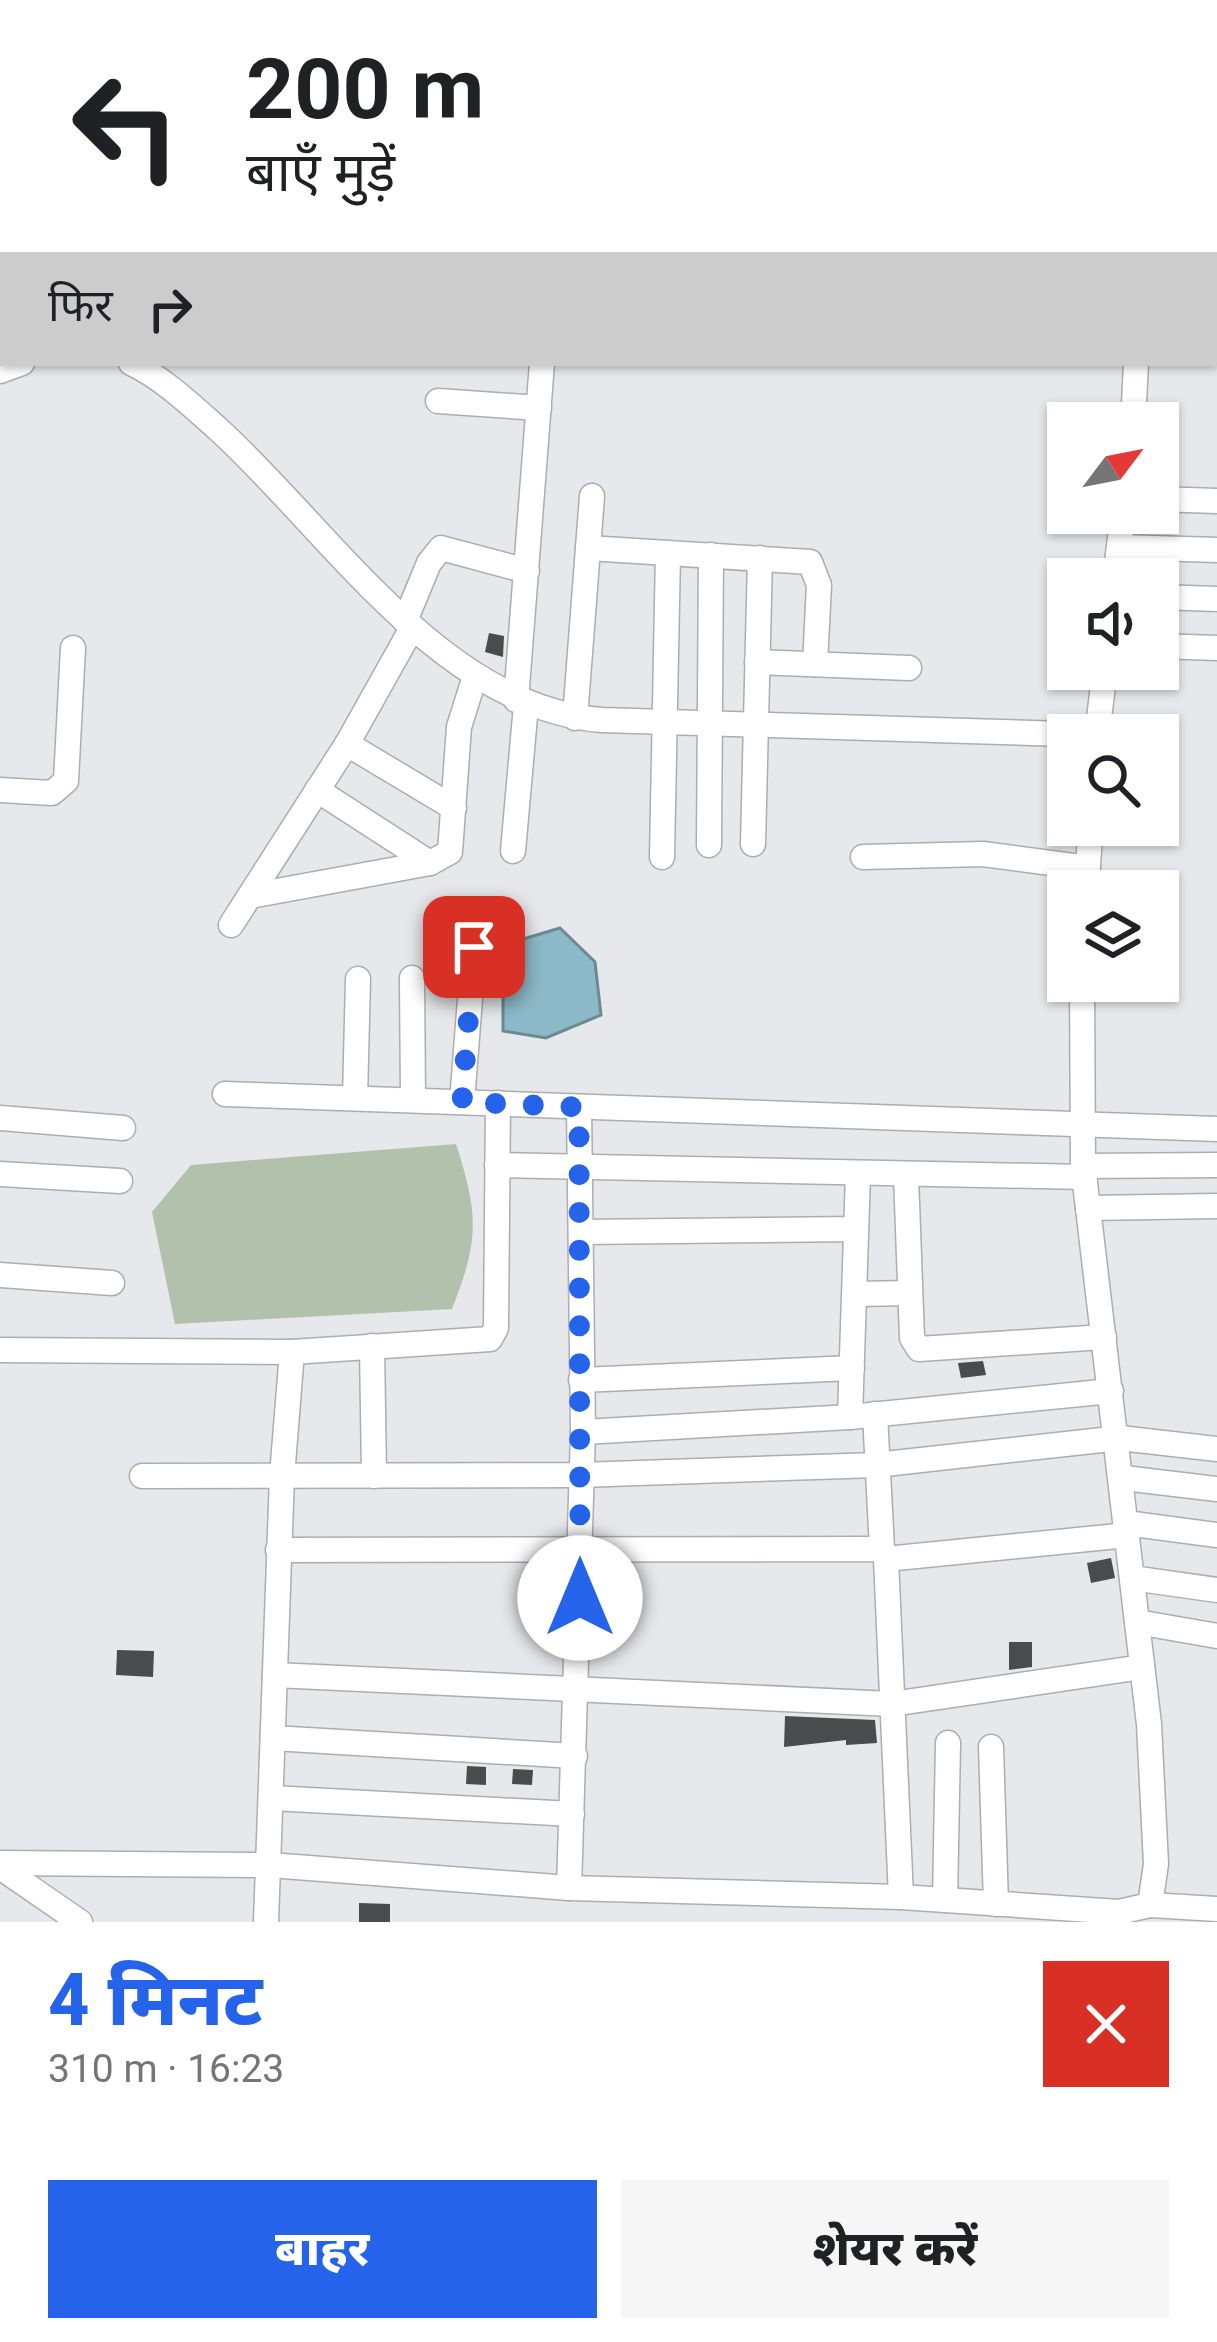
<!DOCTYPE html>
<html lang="hi">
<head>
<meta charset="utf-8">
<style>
	:root { --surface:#fff; --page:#f6f6f6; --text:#202124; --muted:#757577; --accent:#2563eb }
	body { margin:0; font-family:Roboto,"Noto Sans Devanagari",sans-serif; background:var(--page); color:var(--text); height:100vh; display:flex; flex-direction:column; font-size:45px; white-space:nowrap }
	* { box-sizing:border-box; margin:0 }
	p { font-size:39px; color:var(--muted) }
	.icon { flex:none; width:66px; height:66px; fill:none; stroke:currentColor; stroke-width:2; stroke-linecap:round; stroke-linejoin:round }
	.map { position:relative; height:1922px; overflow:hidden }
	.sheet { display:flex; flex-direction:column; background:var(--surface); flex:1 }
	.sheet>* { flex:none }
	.top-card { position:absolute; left:0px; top:0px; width:1218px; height:366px; box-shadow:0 3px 9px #0004; background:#fff; color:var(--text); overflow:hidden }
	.needle { width:78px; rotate:58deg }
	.tools { position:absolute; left:1047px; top:402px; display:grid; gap:24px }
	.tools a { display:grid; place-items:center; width:132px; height:132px; border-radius:0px; background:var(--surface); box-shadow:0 3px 9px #0004; font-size:60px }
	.pin { position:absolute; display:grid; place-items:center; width:102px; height:102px; color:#fff; margin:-51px; border-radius:24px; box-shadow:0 6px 18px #0006 }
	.me { position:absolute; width:132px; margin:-66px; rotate:0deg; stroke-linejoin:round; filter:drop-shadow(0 0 9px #0008) }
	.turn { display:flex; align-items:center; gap:42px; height:252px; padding:0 48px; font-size:54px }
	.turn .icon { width:156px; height:156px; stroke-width:2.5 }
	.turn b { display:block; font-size:84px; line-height:102px }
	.then { display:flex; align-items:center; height:114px; padding:0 48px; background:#0003; gap:24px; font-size:45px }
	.round { display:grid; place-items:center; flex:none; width:126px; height:126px; border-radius:0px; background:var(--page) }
	.headline { display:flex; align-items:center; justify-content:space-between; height:204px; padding:0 48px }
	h1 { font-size:72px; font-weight:800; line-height:90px; color:var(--accent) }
	.primary-button { display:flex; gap:24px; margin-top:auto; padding:24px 48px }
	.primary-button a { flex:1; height:138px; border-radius:0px; background:var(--accent); color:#fff; font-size:48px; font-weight:800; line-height:138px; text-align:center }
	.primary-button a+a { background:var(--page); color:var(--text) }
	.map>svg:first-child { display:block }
	.green { fill:#b1c1ac }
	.water { fill:#8db8c7; stroke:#6b8a94; stroke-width:3 }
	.building { fill:#4a4b4d }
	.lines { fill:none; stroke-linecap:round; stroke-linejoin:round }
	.minor-casing { stroke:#acadb0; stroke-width:27 }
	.minor { stroke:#fff; stroke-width:24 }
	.route { stroke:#2563eb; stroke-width:21; stroke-dasharray:0 37.8 }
</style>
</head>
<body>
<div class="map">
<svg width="1217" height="1922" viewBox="0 0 1217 1922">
	<rect width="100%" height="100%" fill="#e7e8eb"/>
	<path class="green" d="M456 1144C479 1216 479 1240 452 1309L175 1324 152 1212 191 1165Z"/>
	<path class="water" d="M560 928 595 962 601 1015 546 1038 503 1031V945Z"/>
	<g class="building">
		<path d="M489 633 504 636 503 657 485 652Z"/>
		<path d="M983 1361 986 1375 961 1378 958 1363Z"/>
		<path d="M1111 1558 1115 1578 1091 1583 1087 1563Z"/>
		<path d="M1009 1642H1032V1667L1009 1670Z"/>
		<path d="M117 1650 154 1651 153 1677 116 1675Z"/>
		<path d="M785 1716 875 1720 877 1743 846 1745V1740L784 1747Z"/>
		<path d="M467 1766 486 1767V1785L466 1784Z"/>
		<path d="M513 1769 533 1770 532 1785 512 1784Z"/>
		<path d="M359 1903 390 1904V1922H359Z"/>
	</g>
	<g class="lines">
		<defs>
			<g id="minor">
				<path d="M551 3V0"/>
				<path d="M805 3V0"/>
				<path d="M0 10H3"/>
				<path d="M0 82H3"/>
				<path d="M0 126H3"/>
				<path d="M0 176 3 177"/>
				<path d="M0 210 3 217"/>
				<path d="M1215 300 1217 299"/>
				<path d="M0 309 3 308"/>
				<path d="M131 363C163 378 192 406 218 429 330 531 442 708 602 720L1097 735"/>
				<path d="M0 371 22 363"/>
				<path d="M438 401 539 408"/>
				<path d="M1133 423 1136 363"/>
				<path d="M1158 499 1217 501"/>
				<path d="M1119 547 1217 550"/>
				<path d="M588 548 810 562 819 585 815 664"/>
				<path d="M1115 579 1123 513"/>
				<path d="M1158 597 1217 599"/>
				<path d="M405 621 429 563 441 548 527 571"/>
				<path d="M1158 646 1217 648"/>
				<path d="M757 662 909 668"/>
				<path d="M516 700 542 363"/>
				<path d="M575 718 592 496"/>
				<path d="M1097 735 1105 669"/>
				<path d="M347 744 454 808"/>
				<path d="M0 790 52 793 66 781 73 648"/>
				<path d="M317 790 430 863"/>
				<path d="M753 844 760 558"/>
				<path d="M709 845 711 555"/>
				<path d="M513 851 526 705"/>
				<path d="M662 857 668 553"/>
				<path d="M863 857 983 854 1088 868"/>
				<path d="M1086 891 1091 825"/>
				<path d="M250 896 430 863 450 852 459 727 475 676"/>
				<path d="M231 925 347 744 412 628"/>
				<path d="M412 978 413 1100"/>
				<path d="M225 1094 1217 1129"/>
				<path d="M355 1098 358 979"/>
				<path d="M462 1102 474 947"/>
				<path d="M0 1118 123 1128"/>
				<path d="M497 1165 1085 1177"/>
				<path d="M1083 1166 1217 1165"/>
				<path d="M0 1174 120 1181"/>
				<path d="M906 1175 912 1338 919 1349 1104 1337"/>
				<path d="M1088 1208 1217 1206"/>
				<path d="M582 1232 856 1229"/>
				<path d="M0 1275 112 1283"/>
				<path d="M855 1294 909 1293"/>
				<path d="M372 1346 374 1476"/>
				<path d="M0 1350 292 1352 490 1339 496 1328 498 1103"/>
				<path d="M581 1380 852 1368"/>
				<path d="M875 1414 882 1549"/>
				<path d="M850 1417 858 1174"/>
				<path d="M583 1432 850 1417 1111 1391"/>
				<path d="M142 1476 580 1475 876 1465 1120 1438 1217 1449"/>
				<path d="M1124 1478 1217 1489"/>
				<path d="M1126 1523 1217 1535"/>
				<path d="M278 1550 882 1549 886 1559 1128 1535"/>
				<path d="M886 1559 901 1897"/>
				<path d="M1132 1578 1217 1590"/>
				<path d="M1137 1622 1217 1636"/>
				<path d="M275 1675 892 1704 1142 1667"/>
				<path d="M273 1738 575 1756"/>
				<path d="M991 1747 996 1904"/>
				<path d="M272 1798 572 1814"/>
				<path d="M0 1863 270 1865 569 1888 901 1897 1119 1912 1150 1905 1156 1864 1149 1724 1083 1166 1082 981"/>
				<path d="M0 1867 80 1922"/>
				<path d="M569 1888 583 1432 579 1107"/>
				<path d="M945 1900 948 1743"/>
				<path d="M1150 1905 1217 1909"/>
				<path d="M266 1922 282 1476 292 1352"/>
			</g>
		</defs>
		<use href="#minor" class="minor-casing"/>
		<use href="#minor" class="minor"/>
	</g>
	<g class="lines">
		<path class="route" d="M474 947 462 1102 579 1107 580 1598"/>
	</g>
</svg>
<div class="tools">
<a><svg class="needle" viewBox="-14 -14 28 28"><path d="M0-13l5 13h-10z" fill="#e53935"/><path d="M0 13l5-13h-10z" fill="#757577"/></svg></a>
<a><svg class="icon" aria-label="sound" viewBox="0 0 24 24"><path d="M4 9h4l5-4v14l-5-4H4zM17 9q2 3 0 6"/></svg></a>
<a><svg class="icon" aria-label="search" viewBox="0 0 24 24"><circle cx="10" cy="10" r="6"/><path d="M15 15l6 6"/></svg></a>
<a><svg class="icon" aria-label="layers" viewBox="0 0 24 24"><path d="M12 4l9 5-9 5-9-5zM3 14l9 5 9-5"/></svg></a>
</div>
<div class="pin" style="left:474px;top:947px;background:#d93025"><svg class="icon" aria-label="arrive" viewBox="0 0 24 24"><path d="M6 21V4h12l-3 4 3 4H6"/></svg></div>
<svg class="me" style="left:580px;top:1598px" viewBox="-20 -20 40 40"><circle r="19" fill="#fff"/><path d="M0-13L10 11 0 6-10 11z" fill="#2563eb"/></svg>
<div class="top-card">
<div class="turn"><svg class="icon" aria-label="left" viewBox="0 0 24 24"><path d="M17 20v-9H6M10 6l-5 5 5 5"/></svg><div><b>200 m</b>बाएँ मुड़ें</div></div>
<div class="then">फिर<svg class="icon" aria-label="right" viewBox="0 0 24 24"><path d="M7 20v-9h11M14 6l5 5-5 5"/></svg></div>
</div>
</div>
<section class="sheet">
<div class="headline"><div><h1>4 मिनट</h1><p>310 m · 16:23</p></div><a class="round" style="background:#d93025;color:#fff"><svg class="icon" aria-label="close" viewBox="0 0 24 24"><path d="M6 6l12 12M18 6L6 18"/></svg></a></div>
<div class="primary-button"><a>बाहर</a><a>शेयर करें</a></div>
</section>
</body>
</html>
